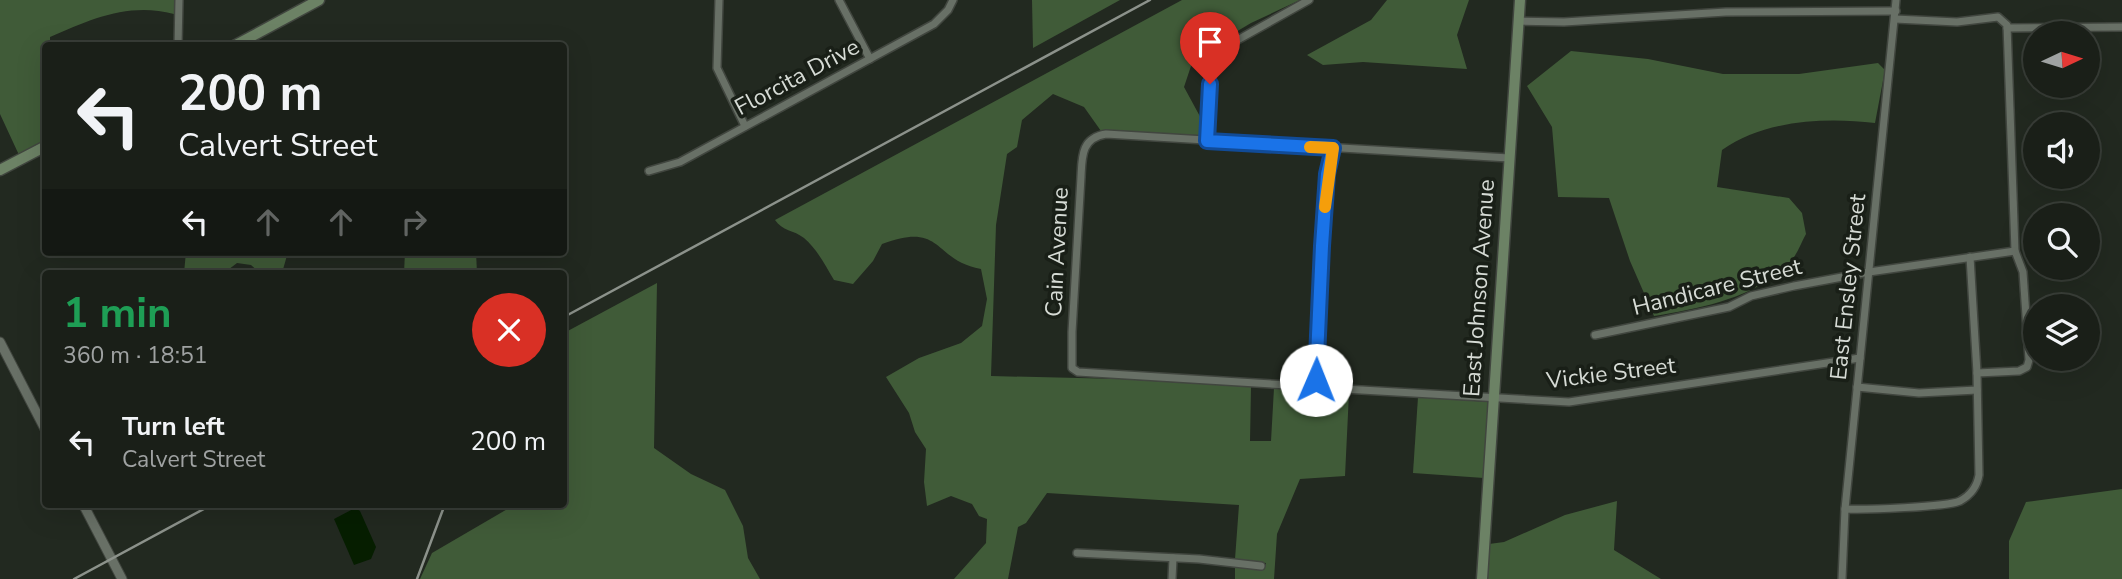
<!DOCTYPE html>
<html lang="en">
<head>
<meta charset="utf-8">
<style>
	:root { --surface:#1a1f18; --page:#232721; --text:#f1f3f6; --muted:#9fa2a2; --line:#383d37 }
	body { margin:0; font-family:"Nunito Sans",sans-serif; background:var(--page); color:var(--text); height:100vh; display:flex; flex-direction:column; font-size:26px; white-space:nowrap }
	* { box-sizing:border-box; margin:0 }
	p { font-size:23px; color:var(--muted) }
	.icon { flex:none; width:38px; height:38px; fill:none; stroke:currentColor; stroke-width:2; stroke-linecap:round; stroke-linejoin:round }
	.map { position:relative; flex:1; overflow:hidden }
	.details { position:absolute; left:42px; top:270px; width:525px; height:238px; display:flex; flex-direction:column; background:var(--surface); border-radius:7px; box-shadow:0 7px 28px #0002,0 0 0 2px var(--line) }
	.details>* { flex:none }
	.hud { position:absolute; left:42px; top:42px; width:525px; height:214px; border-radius:7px; box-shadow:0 7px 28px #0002,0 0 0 2px var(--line); background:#1a1f18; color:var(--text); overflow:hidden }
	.needle { width:46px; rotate:86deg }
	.fabs { position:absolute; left:2023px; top:21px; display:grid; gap:14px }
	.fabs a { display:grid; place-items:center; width:77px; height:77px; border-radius:50%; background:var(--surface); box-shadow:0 7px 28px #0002,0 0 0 2px var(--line); font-size:35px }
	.pin { position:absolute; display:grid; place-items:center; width:60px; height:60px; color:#fff; margin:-72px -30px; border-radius:50% 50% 50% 0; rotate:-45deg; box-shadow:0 0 7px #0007 }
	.pin .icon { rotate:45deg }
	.me { position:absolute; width:77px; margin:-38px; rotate:1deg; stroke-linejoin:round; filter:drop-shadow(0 0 5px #0008) }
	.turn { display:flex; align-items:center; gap:24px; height:147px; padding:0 21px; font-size:32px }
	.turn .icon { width:91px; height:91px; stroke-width:2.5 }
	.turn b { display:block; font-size:49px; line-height:60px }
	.lanes { display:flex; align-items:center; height:66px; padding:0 21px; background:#0003; justify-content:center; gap:35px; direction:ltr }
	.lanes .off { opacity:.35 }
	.round { display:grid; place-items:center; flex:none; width:74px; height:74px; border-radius:37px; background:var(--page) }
	.head { display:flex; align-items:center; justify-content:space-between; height:119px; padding:0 21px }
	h1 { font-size:42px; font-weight:700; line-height:52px; color:#1e9e55 }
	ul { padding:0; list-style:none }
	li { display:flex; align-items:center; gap:21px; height:105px; padding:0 21px }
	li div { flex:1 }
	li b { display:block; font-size:26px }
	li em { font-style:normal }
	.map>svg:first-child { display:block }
	.forest { fill:#405b38 }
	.water { fill:#061e00 }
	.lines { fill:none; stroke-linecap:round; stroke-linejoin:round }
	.minor-casing { stroke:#41463f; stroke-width:10 }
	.tertiary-casing { stroke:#41463f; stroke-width:11 }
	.secondary-casing { stroke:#41463f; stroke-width:13 }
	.minor { stroke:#687066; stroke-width:7 }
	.tertiary { stroke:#687066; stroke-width:9 }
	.secondary { stroke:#6c8265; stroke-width:10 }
	.rail { stroke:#8c928b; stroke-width:2.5 }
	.route-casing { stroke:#114b97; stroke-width:18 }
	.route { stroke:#1a73e8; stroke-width:12 }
	.slow { stroke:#f59e0b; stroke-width:12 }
	.labels { text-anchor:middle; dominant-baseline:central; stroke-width:7; stroke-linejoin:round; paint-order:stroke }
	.street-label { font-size:23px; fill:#d6dbd5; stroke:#191f17 }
</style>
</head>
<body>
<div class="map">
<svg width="2122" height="579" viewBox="0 0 2122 579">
	<rect width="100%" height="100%" fill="#222920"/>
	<g class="forest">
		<path d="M0 0H175L174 14C129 2 91 19 50 37V45L46 46 45 141 19 155 0 114Z"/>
		<path d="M1032 0H1120L1033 48Z"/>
		<path d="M1182 0H1300L1251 23 1194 57 1184 87 1203 122V137L1101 131 1084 107 1053 94 1022 120 1017 147 1007 154 996 225 991 376 1120 379 1251 387 1250 441H1271L1274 388 1304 390 1316 387 1326 392 1349 393 1345 476 1300 479 1277 534 1274 579H1235V567L1264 570 1266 563 1235 559 1239 505 1047 493 1026 523 1018 527 1008 579H954L986 543 987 519 979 516 972 504 951 496 927 506 924 482 926 449 915 432 909 413 886 377 919 358 961 343 982 326 987 299 981 269C932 260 944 221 882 244L873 261 853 284 834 280C825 265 817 249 804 238 794 230 782 231 775 220Z"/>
		<path d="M1387 0H1469L1457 35 1467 69 1363 62 1323 65 1307 55 1371 20Z"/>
		<path d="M1571 51 1648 59 1723 74H1799L1878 63 1885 70 1875 123C1825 117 1764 120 1722 150L1717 187 1789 198 1802 213 1806 234C1801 243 1797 255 1790 262 1756 298 1701 308 1654 316L1630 261 1609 198 1558 197 1552 127 1527 86Z"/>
		<path d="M186 252H288L282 273H260L251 265 237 263 224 273H184Z"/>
		<path d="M405 252H476L477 273H404Z"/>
		<path d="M657 283 654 448 691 474 725 490 743 526 748 558 760 579H420L432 553 516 504H564V333Z"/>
		<path d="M1418 397 1488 402 1484 478 1413 473Z"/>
		<path d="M2122 489V579H2009V541L2026 502Z"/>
		<path d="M1617 501 1614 550 1661 579H1486L1489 544 1504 542 1565 515Z"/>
	</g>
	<path class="water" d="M355 508 360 511 376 547 371 559 354 565 334 519Z"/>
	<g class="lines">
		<defs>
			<g id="minor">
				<path d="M719 0 717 68 745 126"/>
				<path d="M839 0 870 59"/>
				<path d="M1895 19 1957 22 1998 17 2007 25 2015 251 2023 272 2029 360 2027 367 2019 371 1977 373"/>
				<path d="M1518 21 1564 22 1726 12 1896 11"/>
				<path d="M2007 28 2122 27"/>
				<path d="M178 46 179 0"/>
				<path d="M1207 141 1212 64 1216 52 1309 0"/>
				<path d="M1509 158 1106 134C1081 138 1082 157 1081 177L1072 332V368L1078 372 1304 386 1317 382 1327 388 1569 402 1860 358"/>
				<path d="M649 171 680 162 934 24 948 10 953 0"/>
				<path d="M1595 335 1729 307 1751 296 1794 286 1869 272 2015 251"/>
				<path d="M1317 382 1315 375C1319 300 1317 221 1333 148"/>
				<path d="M1857 387 1919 393 1977 390"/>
				<path d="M1845 509C1863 510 1947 507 1960 501 1971 495 1977 487 1979 475L1977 373 1970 257"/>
				<path d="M1077 553 1199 559 1261 566"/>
				<path d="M1172 579 1173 558"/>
				<path d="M1842 579 1845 509 1896 0"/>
			</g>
			<g id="tertiary">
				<path d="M0 342 46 431"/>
				<path d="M83 504 122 579"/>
			</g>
			<g id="secondary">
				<path d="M234 46 319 0"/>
				<path d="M0 170 46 146"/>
				<path d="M1482 579 1520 0"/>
			</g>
		</defs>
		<use href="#minor" class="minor-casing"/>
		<use href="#tertiary" class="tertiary-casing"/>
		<use href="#secondary" class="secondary-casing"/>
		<use href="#minor" class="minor"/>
		<use href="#tertiary" class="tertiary"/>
		<use href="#secondary" class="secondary"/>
		<g class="rail">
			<path d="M564 317 1150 0"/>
			<path d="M74 579 213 504"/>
			<path d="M417 579 445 504"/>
		</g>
	</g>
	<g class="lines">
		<defs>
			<path id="route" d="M1210 84 1207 141 1333 148 1327 174 1322 246 1316 380"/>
		</defs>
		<use href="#route" class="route-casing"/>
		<use href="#route" class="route"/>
		<path class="slow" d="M1310 147 1333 148 1325 207"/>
	</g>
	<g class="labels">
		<g class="street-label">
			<text transform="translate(797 77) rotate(-28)">Florcita Drive</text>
			<text transform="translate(1057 252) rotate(-87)">Cain Avenue</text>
			<text transform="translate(1717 287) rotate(-14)">Handicare Street</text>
			<text transform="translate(1848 287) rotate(-84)">East Ensley Street</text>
			<text transform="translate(1479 288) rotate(-86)">East Johnson Avenue</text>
			<text transform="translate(1611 373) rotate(-7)">Vickie Street</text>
		</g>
	</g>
</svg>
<div class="fabs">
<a><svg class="needle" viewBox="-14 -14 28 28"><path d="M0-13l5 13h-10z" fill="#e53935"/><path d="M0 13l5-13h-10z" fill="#9fa2a2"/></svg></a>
<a><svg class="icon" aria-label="sound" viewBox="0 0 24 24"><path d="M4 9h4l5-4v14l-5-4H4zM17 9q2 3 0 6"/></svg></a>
<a><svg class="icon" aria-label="search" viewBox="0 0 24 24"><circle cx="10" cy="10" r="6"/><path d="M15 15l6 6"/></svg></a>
<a><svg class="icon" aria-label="layers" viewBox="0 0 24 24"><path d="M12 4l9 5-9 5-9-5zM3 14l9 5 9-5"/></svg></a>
</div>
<div class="pin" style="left:1210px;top:84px;background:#d93025"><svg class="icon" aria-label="arrive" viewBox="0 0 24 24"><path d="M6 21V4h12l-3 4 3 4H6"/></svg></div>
<svg class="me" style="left:1316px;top:380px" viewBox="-20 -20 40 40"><circle r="19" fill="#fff"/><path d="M0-13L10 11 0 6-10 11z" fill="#1a73e8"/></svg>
<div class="hud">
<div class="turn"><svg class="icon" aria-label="left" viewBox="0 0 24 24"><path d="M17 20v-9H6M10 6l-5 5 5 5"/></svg><div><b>200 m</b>Calvert Street</div></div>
<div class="lanes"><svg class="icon" aria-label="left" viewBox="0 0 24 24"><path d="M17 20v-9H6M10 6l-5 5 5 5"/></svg><svg class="icon off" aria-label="ahead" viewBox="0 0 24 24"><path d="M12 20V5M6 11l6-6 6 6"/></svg><svg class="icon off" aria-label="ahead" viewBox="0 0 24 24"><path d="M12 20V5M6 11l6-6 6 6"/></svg><svg class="icon off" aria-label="right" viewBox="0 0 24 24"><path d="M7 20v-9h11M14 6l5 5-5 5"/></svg></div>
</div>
<section class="details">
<div class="head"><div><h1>1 min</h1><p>360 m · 18:51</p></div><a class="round" style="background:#d93025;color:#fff"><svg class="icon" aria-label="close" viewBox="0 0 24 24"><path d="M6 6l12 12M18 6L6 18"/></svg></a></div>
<ul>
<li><svg class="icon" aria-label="left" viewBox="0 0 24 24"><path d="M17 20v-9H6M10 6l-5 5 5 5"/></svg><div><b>Turn left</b><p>Calvert Street</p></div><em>200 m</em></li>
</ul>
</section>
</div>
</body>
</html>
